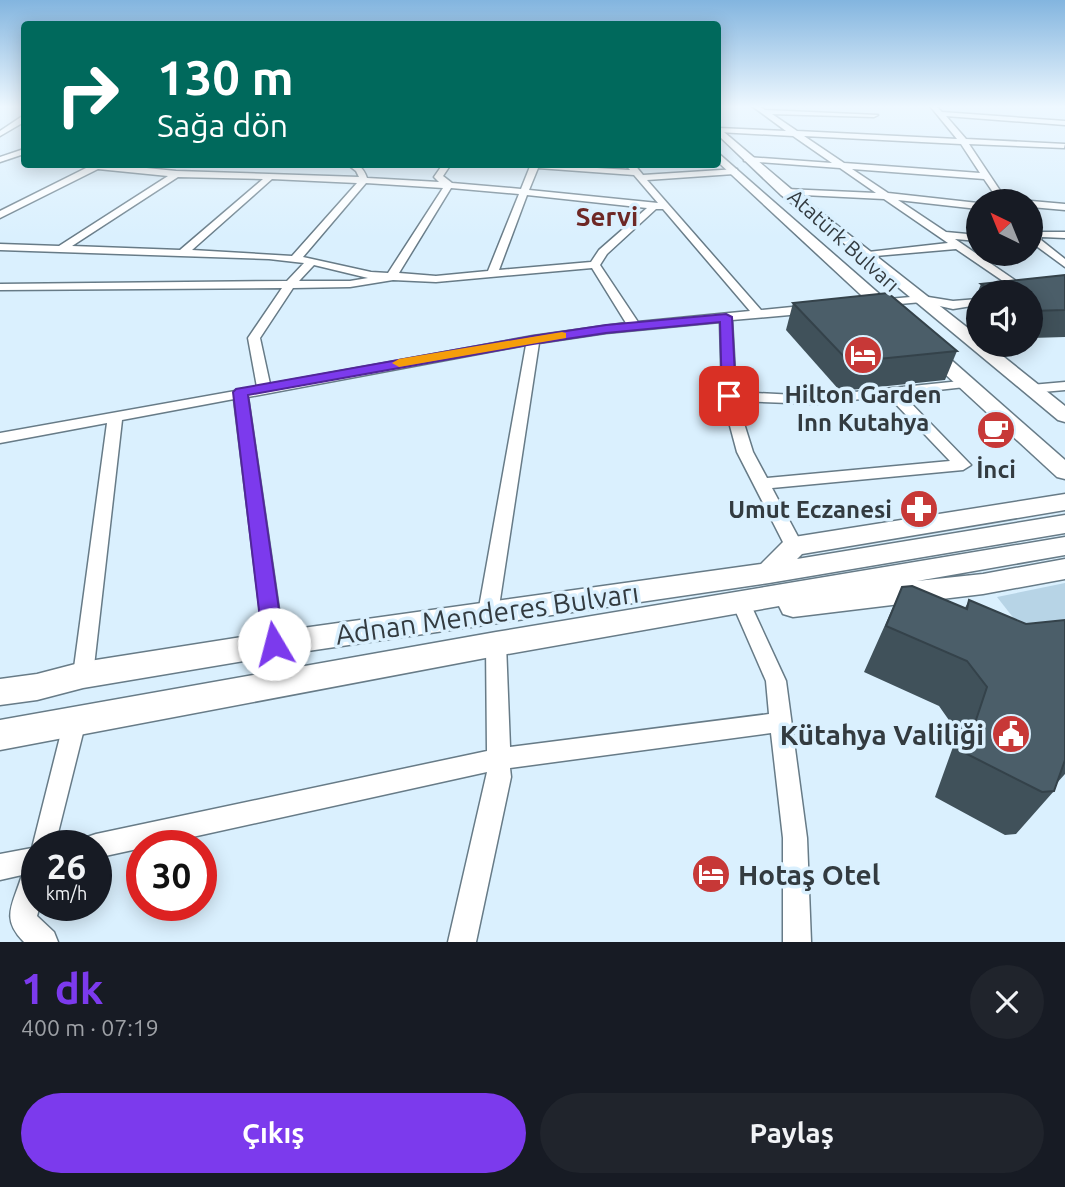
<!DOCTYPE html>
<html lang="tr">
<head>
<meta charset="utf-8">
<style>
	:root { --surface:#171b24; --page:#20242c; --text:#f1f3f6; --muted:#9ea1a6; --accent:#7c3aed }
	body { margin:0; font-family:Ubuntu,sans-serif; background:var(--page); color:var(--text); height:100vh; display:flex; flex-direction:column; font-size:26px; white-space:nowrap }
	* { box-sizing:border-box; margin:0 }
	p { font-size:23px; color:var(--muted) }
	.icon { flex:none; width:38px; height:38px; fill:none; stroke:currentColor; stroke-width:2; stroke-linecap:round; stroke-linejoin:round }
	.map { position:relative; height:942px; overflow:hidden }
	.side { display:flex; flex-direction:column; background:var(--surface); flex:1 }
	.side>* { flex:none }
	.guide { position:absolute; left:21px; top:21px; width:700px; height:147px; border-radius:7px; box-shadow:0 4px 18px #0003; background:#00695c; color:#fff; overflow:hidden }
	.needle { width:46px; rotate:317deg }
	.controls { position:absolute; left:966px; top:189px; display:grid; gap:14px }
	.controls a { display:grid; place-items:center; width:77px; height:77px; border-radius:50%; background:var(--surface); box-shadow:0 4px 18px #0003; font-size:35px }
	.speed { position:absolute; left:21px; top:830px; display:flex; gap:14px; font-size:35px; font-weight:700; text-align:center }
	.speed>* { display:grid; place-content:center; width:91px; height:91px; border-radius:50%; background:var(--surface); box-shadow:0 4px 18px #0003; line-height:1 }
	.speed small { font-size:18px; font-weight:400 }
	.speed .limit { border:10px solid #d22; background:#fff; color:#111 }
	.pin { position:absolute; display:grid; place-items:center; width:60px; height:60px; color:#fff; margin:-30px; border-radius:14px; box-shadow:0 4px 10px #0006 }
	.me { position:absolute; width:77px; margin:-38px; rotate:352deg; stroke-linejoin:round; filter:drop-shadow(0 0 5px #0008) }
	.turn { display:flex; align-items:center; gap:24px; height:147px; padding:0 21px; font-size:32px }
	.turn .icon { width:91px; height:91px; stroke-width:2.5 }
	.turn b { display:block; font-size:49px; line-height:60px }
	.round { display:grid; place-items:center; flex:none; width:74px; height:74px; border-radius:37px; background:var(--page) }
	.summary { display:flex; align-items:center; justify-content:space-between; height:119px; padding:0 21px }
	h1 { font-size:42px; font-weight:600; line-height:52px; color:var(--accent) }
	.cta { display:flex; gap:14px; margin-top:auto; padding:14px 21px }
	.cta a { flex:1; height:80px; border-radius:42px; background:var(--accent); color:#fff; font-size:28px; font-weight:600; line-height:80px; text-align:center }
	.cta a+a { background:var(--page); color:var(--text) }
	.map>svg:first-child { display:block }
	.green { fill:#b7d4e6 }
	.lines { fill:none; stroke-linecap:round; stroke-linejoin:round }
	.minor-casing { stroke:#677b87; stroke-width:3 }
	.secondary-casing { stroke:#677b87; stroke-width:3 }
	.minor { fill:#fff; fill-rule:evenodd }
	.secondary { fill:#fff; fill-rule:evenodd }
	.wall { fill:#40515a }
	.building { fill:#4b5e69; stroke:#34424a; stroke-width:2 }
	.route { fill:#7c3aed; stroke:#51269a; stroke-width:2 }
	.slow { fill:#f59e0b }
	.labels { text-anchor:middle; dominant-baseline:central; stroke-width:7; stroke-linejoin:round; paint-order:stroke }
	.far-street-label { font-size:21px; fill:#333b40; stroke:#daf0fe }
	.poi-label { font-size:24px; font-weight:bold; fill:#333b40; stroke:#daf0fe }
	.far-district-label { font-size:26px; font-weight:bold; fill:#6e2825; stroke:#daf0fe }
	.near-street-label { font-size:28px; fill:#333b40; stroke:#daf0fe }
	.near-poi-label { font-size:28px; font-weight:bold; fill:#333b40; stroke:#daf0fe; text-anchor:end }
</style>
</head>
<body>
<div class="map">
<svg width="1065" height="942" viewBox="0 0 1065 942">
	<rect width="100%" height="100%" fill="#daf0fe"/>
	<path class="green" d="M1065 583V684L997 597Z"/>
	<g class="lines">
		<defs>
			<g id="minor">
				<path d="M752 106H759L765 110 878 115 874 117 772 114 797 131 957 139 930 106H936L942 112 1065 121V125L946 116 966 139 1065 144 1064 148 969 144 1007 201H999L984 179 852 169 888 193 978 203V209L898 200 946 232 978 235V241L955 239 1032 292H1019L956 249 864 257V253L868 252 948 243 884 199 783 194 782 192 786 189 876 193 840 168 744 161 747 157 832 163 793 136 718 132V128L786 131ZM804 136 961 144 980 173 844 163Z"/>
				<path d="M21 117H24V122L0 136V131Z"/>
				<path d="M24 149V154L0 162V157Z"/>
				<path d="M74 164H107L176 171 359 177 356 171 347 164C359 164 363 167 367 178L439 182 434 177 443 164H451L443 176 452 183 521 189 531 164 630 170 625 164H634L643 175 737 169V173L734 174 647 180 761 310 812 305 818 309 812 313 732 320 736 392 816 396 970 380 972 383 965 387 902 394 971 465 963 470 772 488 803 546 800 550H788L785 546 737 452 722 396 720 322 606 333 539 343 498 613 495 618 488 621 481 618 478 613 526 345 248 397 284 644 281 650 274 652 267 650 264 644 234 399 122 420 93 675 90 681 83 684 76 681 73 675 107 423 0 443V433L257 387 248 338 282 288 0 290V284L287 281 304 263 269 259 0 250V244L59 246 168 176 98 169 0 218V211L88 167ZM538 168 634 175 658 203 529 190ZM178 177 263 179 180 250 72 246ZM272 179 357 183 292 256 192 250ZM366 183 443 188 388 273 371 272 303 257ZM451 188 519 194 488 271 436 276 399 273ZM527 195 647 208 599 250 591 262 499 270ZM656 209H663L750 311 638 322 600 265 607 254ZM314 265 368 278 350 281H299ZM592 268 626 323 533 336 270 384 260 338 293 288 350 287 393 280 436 282ZM888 396 950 461 767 478 753 452 737 401 816 404Z"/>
				<path d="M1031 201 1065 204V210L1031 207Z"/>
				<path d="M1034 232H1065V238L1042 237 1041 240 1065 259V267L1035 245H1031V234Z"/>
				<path d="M922 296 953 301 978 299V305L953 309 922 302 877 306 871 303 877 300Z"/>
				<path d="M1065 382V390L1031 393 1024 389 1031 385Z"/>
				<path d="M741 596 748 598 750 603 786 681 807 838 811 942H783V838L771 733 510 768 511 777 476 942H448L487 772 156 845H142V848L96 858V845H84L87 837 96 834 487 751 486 644 489 638 496 636 503 638 506 644 510 747 769 714 766 681 732 603 734 598Z"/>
				<path d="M75 711 83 714 86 721 55 845H37V905H40L37 916 54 932 58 942H24C0 918 13 905 22 875L0 880V854L32 848 64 721 67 714Z"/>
			</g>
			<g id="secondary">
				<path d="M718 127 791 189 978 336V345H989L1065 406V422L1058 420 863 258 781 195 718 135Z"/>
				<path d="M718 153 900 312 903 316 900 320H888L718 162Z"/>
				<path d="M926 341 932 343 1065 460V479L1057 477 920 351 917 347Z"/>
				<path d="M1065 494V510L802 554 797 559 1065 515V533L769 583 274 656 83 688 37 700 0 705V679L37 674 83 662 274 632 761 564 785 540 794 537Z"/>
				<path d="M1065 537V555L917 581 983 574 1065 559V579L983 594 793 617 783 614 779 606 496 656 0 750V720L496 632Z"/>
			</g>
		</defs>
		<use href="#minor" class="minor-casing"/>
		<use href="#secondary" class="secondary-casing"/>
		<use href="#minor" class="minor"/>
		<use href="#secondary" class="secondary"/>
	</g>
	<g class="wall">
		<path d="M1065 275V337L1031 338V292H978V317L970 311 981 284Z"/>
		<path d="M793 303 957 351 945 380 840 391 786 330Z"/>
		<path d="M902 587 965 608 969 600 1026 624 1065 620V774L1056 784 1054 791 1016 834 1005 835 935 797 958 733 939 706 864 672Z"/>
	</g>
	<g class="building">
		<path d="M1065 275V310L1031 311V292H993L981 284Z"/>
		<path d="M888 293 957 351 849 362 793 303Z"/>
		<path d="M912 586 967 609 969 600 1026 624 1065 620V760L1054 791 1042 792 965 753 987 687 967 661 886 626 902 587Z"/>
	</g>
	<linearGradient id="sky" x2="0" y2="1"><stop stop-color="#83b5df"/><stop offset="0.45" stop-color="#eef8ff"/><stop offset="1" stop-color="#eef8ff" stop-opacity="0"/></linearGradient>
	<rect width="1065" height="237" fill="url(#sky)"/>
	<path class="route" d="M726 314 732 317 736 396 729 401 722 396 720 322 606 333 533 344 248 395 284 644 281 650 274 652 266 650 263 644 233 392 236 389 533 336 606 325Z"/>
	<path class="slow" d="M562 332 566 333V338L399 367 392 363 399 359Z"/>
	<defs>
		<symbol id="hotel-disc" viewBox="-11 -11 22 22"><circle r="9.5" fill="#c73837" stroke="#daf0fe"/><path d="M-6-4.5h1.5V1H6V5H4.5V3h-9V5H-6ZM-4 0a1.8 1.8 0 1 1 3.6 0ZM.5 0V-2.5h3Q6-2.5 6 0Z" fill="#fff"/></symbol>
		<symbol id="cafe-disc" viewBox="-11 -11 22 22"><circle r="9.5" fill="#c73837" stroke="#daf0fe"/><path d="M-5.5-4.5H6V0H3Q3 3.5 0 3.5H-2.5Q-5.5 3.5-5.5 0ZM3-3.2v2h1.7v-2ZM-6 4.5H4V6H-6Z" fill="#fff"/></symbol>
		<symbol id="pharmacy-disc" viewBox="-11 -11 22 22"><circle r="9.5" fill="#c73837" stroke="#daf0fe"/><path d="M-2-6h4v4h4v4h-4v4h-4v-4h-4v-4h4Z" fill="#fff"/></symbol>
		<symbol id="civic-disc" viewBox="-11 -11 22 22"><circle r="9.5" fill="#c73837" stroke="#daf0fe"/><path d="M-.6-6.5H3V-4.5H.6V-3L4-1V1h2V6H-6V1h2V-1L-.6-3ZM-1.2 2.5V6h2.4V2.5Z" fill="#fff"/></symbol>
	</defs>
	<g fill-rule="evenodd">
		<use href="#hotel-disc" x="841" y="333" width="44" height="44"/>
		<use href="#cafe-disc" x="974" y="408" width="44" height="44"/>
		<use href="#pharmacy-disc" x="897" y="487" width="44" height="44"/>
		<use href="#civic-disc" x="989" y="712" width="44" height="44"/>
		<use href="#hotel-disc" x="689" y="852" width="44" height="44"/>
	</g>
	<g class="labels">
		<g class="far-street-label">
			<text transform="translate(844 240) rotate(42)">Atatürk Bulvarı</text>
		</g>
		<g class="poi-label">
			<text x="863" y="394">Hilton Garden<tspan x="863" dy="28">Inn Kutahya</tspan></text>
			<text x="996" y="469">İnci</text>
			<text x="892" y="509" text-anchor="end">Umut Eczanesi</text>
		</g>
		<g class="far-district-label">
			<text x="607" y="216">Servi</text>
		</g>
		<g class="near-street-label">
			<text transform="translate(487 613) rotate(-8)">Adnan Menderes Bulvarı</text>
		</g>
		<g class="near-poi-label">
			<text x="984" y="734">Kütahya Valiliği</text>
			<text x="738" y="874" text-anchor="start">Hotaş Otel</text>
		</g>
	</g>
</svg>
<div class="controls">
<a><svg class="needle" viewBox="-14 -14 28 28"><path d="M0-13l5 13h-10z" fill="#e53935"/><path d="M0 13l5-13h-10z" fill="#9ea1a6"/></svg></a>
<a><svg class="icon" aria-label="sound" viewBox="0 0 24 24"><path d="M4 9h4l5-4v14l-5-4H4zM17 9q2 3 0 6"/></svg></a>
</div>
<div class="speed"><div>26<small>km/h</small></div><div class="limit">30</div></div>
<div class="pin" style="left:729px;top:396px;background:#d93025"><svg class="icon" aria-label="arrive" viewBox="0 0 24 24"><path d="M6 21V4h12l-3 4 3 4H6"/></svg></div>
<svg class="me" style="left:274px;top:644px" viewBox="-20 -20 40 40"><circle r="19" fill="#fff"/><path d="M0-13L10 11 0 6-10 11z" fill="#7c3aed"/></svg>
<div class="guide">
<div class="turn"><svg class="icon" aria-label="right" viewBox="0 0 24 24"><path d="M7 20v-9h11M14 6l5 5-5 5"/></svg><div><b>130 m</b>Sağa dön</div></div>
</div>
</div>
<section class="side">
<div class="summary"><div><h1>1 dk</h1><p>400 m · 07:19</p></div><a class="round"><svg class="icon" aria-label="close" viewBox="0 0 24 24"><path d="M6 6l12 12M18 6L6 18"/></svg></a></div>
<div class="cta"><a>Çıkış</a><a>Paylaş</a></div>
</section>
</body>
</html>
